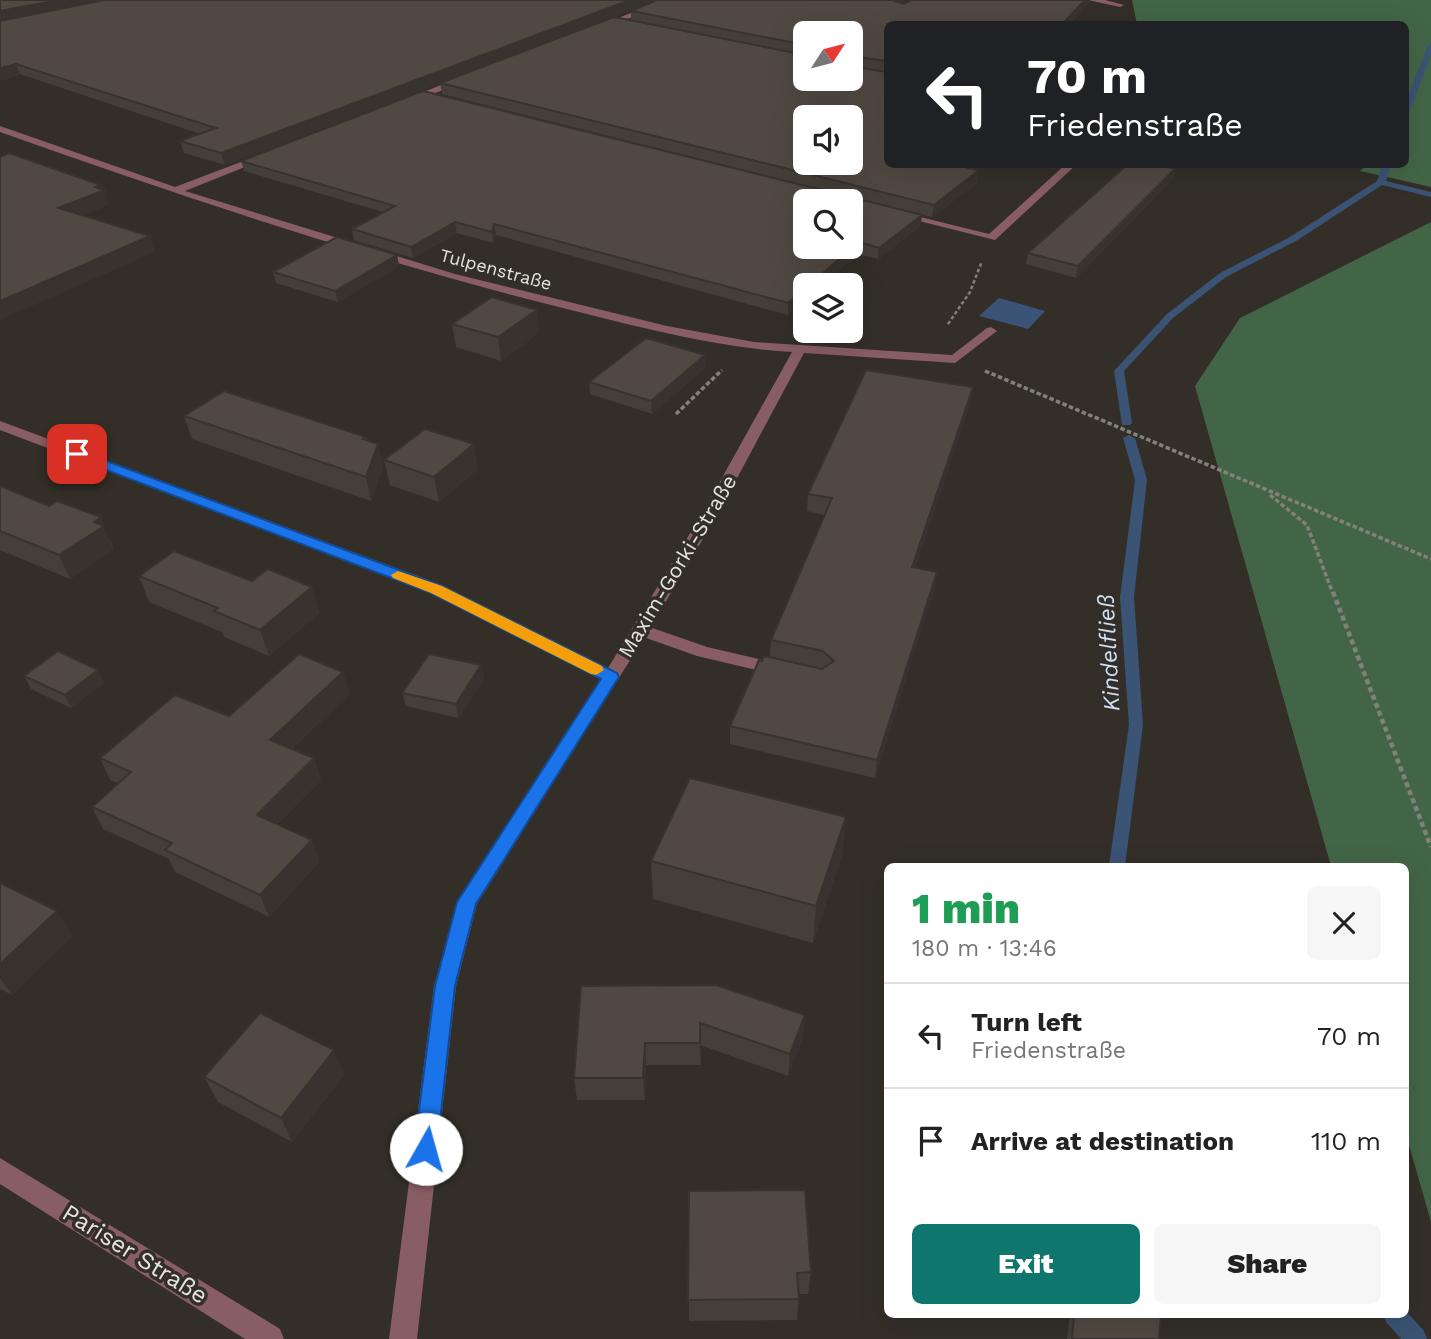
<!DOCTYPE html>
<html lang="en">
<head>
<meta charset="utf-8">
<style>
	:root { --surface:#fff; --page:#f6f6f6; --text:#222; --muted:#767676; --line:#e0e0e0; --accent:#0f766e }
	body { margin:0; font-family:"Work Sans",sans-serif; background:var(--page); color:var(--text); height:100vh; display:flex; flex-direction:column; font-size:26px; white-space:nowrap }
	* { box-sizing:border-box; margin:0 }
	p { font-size:23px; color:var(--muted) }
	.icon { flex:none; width:38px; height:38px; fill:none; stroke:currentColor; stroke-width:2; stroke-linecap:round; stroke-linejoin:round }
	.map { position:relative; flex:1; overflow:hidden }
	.sheet { position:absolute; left:884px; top:863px; width:525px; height:455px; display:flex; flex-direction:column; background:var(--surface); border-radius:10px; box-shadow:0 7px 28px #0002 }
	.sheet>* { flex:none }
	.banner { position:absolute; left:884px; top:21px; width:525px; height:147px; border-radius:10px; box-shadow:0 7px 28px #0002; background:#202124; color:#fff; overflow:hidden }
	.needle { width:46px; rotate:54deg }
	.fabs { position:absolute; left:793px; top:21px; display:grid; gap:14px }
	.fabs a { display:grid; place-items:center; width:70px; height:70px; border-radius:10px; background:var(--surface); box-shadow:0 7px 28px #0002; font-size:35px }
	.pin { position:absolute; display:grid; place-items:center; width:60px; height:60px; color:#fff; margin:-30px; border-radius:14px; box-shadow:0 4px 10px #0006 }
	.me { position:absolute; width:77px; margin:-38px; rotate:7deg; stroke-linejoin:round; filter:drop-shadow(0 0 5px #0008) }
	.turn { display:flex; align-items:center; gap:24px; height:147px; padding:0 28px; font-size:32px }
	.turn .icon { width:91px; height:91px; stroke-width:2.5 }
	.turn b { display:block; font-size:49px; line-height:60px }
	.round { display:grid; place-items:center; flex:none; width:74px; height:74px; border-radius:10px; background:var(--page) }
	.overview { display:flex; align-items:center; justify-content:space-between; height:119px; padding:0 28px }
	h1 { font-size:42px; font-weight:800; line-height:52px; color:#1e9e55 }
	.cta { display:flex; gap:14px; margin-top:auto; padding:14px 28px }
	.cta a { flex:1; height:80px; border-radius:10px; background:var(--accent); color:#fff; font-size:28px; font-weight:800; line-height:80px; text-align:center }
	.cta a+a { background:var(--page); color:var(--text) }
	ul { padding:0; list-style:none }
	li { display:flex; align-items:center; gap:21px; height:105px; padding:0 28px; border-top:2px solid var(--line) }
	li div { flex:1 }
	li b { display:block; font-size:26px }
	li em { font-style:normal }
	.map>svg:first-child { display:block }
	.forest { fill:#436547 }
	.water { fill:#3b5374 }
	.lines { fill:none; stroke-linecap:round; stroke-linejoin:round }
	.stream { fill:#3b5374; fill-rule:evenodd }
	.path-far2 { stroke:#84817b; stroke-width:2.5; stroke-dasharray:3.5 2.5; stroke-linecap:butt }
	.path-far1 { stroke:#84817b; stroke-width:3.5; stroke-dasharray:4.5 2.5; stroke-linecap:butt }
	.path { stroke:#84817b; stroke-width:4.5; stroke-dasharray:5 3.5; stroke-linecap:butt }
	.service { fill:#885e63; fill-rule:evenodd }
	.minor { fill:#885e63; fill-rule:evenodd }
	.wall { fill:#453f39; fill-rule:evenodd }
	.shaded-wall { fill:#38332e }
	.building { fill:#504942; stroke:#38332e; stroke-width:2; fill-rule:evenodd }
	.route { fill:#1a73e8; stroke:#114b97; stroke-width:2 }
	.slow { fill:#f59e0b }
	.labels { text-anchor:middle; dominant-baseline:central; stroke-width:7; stroke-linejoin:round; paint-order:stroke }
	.far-street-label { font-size:18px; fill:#e5e3de; stroke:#332f28 }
	.street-label { font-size:21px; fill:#e5e3de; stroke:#332f28 }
	.water-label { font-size:23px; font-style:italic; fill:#cddef5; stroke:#332f28 }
	.near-street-label { font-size:24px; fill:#e5e3de; stroke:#332f28 }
</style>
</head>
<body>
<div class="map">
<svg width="1431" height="1339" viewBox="0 0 1431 1339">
	<rect width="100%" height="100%" fill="#332f28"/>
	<g class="forest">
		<path d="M1132 0H1431V187L1360 171 1367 165 1405 164V24H1137Z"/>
		<path d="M1431 222V1222L1405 1131V866H1331L1195 386 1240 318Z"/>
	</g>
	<path class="water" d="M999 298 1045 311 1028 329 979 316Z"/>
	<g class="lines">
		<g class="stream">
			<path d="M1431 43V54L1409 114 1405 116V104L1428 45Z"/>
			<path d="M1383 164H1391L1386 181 1431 192V197L1382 185 1296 241 1226 277 1173 318 1124 371 1132 423 1130 425H1122L1114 371 1167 314 1220 273 1290 237 1377 181Z"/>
			<path d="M1129 435 1135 438 1147 480 1134 597 1143 725 1125 866H1109L1129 725 1120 597 1135 480 1123 438Z"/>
			<path d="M1405 1310 1424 1331 1427 1339H1401L1386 1322 1383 1314H1405Z"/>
		</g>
		<path class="path-far2" d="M948 324 970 292 982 261"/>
		<g class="path-far1">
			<path d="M985 371 1431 559"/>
			<path d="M676 414 722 370"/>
			<path d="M1270 495 1307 525 1333 594"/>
		</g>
		<path class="path" d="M1333 592 1431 847"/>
		<path class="service" d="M641 624 707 647 784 665 787 669 778 675 697 656 635 634 633 630 635 626Z"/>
		<g class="minor">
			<path d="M664 0H675L602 29 595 27Z"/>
			<path d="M1088 0H1105L1124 5 1120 7Z"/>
			<path d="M461 77 464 82 409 103 401 101Z"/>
			<path d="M0 126 175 187 259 155H265V159L185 191 455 274 667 326 754 342 952 355 987 328 991 327 997 331 955 363 804 353 719 512 649 630 477 904 456 986 417 1339H389L434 986 457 902 601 679 430 593 0 430V421L442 585 608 668 703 512 792 352C709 347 628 324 547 304 362 257 180 196 0 132Z"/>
			<path d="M1066 164H1077L995 240 895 215 900 212 989 234Z"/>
			<path d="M0 1158 280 1329 284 1339H245L0 1184Z"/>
		</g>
	</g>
	<g class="wall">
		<path d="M0 0H657L225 165 184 153 180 141 201 134 20 74 0 81Z"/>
		<path d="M911 0H1090L1089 3 1070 24H887V164H987L979 170 977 183 932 217 850 197 921 226 878 259 858 254 821 285H805V299L788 315 496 235 493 243 457 233 413 258 354 240 352 229 383 212 244 171 241 161 835 193 442 94 440 83 631 21V11L901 3 904 4ZM805 33 850 79H805Z"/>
		<path d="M1175 169 1173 179 1076 278 1026 264 1028 253Z"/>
		<path d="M397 255 399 266 338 302 276 283 273 272Z"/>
		<path d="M452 324 539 333 501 361 456 347Z"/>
		<path d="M706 367 652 414 590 394 589 382Z"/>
		<path d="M970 404 915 567 934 589 875 778 730 744V726L762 661 770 657 771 640 825 515 807 511 808 494Z"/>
		<path d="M184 416 366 437 383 467 371 501 192 439Z"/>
		<path d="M384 460 478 469 439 502 390 485Z"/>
		<path d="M0 486 111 541 113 550 70 579 0 550Z"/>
		<path d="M139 576 252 581 312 587 319 613 269 656 224 637 222 632 149 602Z"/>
		<path d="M481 665 484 679 458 718 406 706 402 693Z"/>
		<path d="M24 676 104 683 71 708 31 689Z"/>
		<path d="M350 693 292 749 314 758 321 780 277 824 320 861 269 917 175 872 169 859 103 829 92 807 118 783 110 780 100 758 229 716Z"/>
		<path d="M846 817 842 855 813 943 653 899 651 861Z"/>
		<path d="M0 883 72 936 12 995 0 989Z"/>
		<path d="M581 986 805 1015 803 1037 788 1076 700 1045 701 1065H646L645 1100H577L574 1078Z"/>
		<path d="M334 1050 344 1075 292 1142 218 1102 204 1077Z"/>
		<path d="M689 1191 811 1272 808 1294H799L797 1320 689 1321Z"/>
		<path d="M1070 1314H1161L1159 1339H1067Z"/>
	</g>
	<g class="shaded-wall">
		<path d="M59 0H113L0 22V11Z"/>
		<path d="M630 0H657L225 165 221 153Z"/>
		<path d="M894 0H906L894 8Z"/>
		<path d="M1085 0H1090L1089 3 1070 24H1060Z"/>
		<path d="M16 64 20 74 0 81V68Z"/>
		<path d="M972 164H987L966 180 968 168Z"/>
		<path d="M1175 169 1173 179 1076 278 1078 266Z"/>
		<path d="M979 170 977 183 932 217 934 205Z"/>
		<path d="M101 185 103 191 105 190 109 205 64 223 58 208Z"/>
		<path d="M922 215 921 226 878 259 879 248Z"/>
		<path d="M455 222 457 233 413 258 411 247Z"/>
		<path d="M494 224 496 235 493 243 492 232Z"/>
		<path d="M150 236 155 252 0 320V301Z"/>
		<path d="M859 242 858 254 821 285H809Z"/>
		<path d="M397 255 399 266 338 302 335 291Z"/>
		<path d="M805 288V299L788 315V303Z"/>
		<path d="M537 310 539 333 501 361 498 337Z"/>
		<path d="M705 355 706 367 652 414 651 401Z"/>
		<path d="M973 387 970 404 909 585 912 567Z"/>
		<path d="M378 444 383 467 371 501 366 477Z"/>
		<path d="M474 444 478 469 439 502 434 477Z"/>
		<path d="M101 517 113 550 70 579 59 555 94 522Z"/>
		<path d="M937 572 934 589 875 778 877 760Z"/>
		<path d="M312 587 319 613 269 656 260 630Z"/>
		<path d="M481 665 484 679 458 718 456 704Z"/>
		<path d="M98 670 104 683 71 708 65 695Z"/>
		<path d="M343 672 350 693 278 762 270 740Z"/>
		<path d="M314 758 321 780 265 837 257 815Z"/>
		<path d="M846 817 842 855 813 943 816 906Z"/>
		<path d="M312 840 320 861 269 917 260 895Z"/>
		<path d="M57 911 72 936 12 995 0 978V964Z"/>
		<path d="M805 1015 803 1037 788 1076 790 1054Z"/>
		<path d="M645 1043 646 1065 645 1100 643 1078Z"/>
		<path d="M334 1050 344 1075 292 1142 281 1118Z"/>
	</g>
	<g class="building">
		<path d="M0 0H59L0 11Z"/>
		<path d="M104 0H630L221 153 180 141 216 128 16 64 0 68V21Z"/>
		<path d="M657 0H894V1L904 4 911 0H1085L1065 21 1060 24H887V61L850 56V33H805V45L631 11Z"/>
		<path d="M614 17 805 55V79H850V66L887 72V164H972L968 168 979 170 934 205 440 83ZM805 117H850V163H805Z"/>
		<path d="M423 91 834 193H848L850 197 922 215 879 248 859 242 809 285H805V288L788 303 494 224 492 232 455 222 411 247 352 229 395 206 241 161ZM805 201H850V247H805Z"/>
		<path d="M9 153 101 185 95 187 105 190 58 208 150 236 0 301V157Z"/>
		<path d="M1128 164H1156L1175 169 1078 266 1028 253Z"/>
		<path d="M337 237 397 255 335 291 273 272Z"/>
		<path d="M492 297 537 310 498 337 452 324Z"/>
		<path d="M646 338 705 355 651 401 589 382Z"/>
		<path d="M866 370 973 387 912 567 937 572 877 760 730 726 759 660 762 661 764 656 822 669 834 661 823 651 771 640 832 498 808 494Z"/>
		<path d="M224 391 366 437 363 439 378 444 366 477 184 416Z"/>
		<path d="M425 429 474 444 434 477 384 460Z"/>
		<path d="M0 486 49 506 57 501 101 517 94 522 104 526 59 555 0 531Z"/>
		<path d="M174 551 252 581 268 569 312 587 260 630 214 611 218 608 139 576Z"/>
		<path d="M58 651 98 670 65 695 24 676Z"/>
		<path d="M299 654 343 672 270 740 314 758 257 815 312 840 260 895 165 850 172 843 92 807 131 772 100 758 175 695 229 716Z"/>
		<path d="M429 654 481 665 456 704 402 693Z"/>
		<path d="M690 778 846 817 816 906 651 861Z"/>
		<path d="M0 883 57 911 0 964Z"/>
		<path d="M716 985 805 1015 790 1054 700 1023V1043H645L643 1078H574L581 986Z"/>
		<path d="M260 1013 334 1050 281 1118 204 1077Z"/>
		<path d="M805 1190 811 1272 797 1273 799 1299 688 1300 689 1191Z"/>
		<path d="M1074 1314H1161L1159 1339H1072Z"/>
	</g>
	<path class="route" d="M77 450 442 586 617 673 619 677 476 904 455 986 437 1149 434 1157 426 1160 418 1157 414 1149 435 986 457 902 601 679 431 593 72 457 71 454Z"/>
	<path class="slow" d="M398 571 442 586 602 666 604 670 596 675 591 674 431 593 393 578 391 575Z"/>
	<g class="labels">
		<g class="far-street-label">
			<text transform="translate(496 269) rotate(15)">Tulpenstraße</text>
		</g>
		<g class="street-label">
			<text transform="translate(677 566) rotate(-59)">Maxim-Gorki-Straße</text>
		</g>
		<g class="water-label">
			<text transform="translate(1109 653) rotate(-93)">Kindelfließ</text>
		</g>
		<g class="near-street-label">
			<text transform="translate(135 1254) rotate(32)">Pariser Straße</text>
		</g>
	</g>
</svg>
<div class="fabs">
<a><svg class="needle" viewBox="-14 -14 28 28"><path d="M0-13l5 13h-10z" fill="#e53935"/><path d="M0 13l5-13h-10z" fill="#767676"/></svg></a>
<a><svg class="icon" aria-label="sound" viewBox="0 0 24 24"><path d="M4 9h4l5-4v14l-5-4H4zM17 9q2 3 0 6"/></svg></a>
<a><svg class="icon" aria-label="search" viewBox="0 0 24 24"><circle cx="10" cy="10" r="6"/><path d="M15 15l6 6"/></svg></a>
<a><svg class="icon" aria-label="layers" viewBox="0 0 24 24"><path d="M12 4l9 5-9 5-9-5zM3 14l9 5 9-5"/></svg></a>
</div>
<div class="pin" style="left:77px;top:454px;background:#d93025"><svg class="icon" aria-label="arrive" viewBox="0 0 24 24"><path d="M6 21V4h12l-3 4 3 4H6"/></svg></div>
<svg class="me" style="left:426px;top:1149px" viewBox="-20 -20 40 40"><circle r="19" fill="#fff"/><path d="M0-13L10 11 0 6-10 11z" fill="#1a73e8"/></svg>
<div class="banner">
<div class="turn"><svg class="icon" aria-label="left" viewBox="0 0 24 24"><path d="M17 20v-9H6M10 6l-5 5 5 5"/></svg><div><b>70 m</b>Friedenstraße</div></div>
</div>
<section class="sheet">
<div class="overview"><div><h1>1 min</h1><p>180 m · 13:46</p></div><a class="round"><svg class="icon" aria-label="close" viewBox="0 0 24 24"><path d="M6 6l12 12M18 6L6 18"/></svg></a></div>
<ul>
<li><svg class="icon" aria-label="left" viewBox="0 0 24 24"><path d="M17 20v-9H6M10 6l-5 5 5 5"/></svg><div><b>Turn left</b><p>Friedenstraße</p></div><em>70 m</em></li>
<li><svg class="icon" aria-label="arrive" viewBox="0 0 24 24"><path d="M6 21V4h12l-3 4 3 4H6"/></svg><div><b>Arrive at destination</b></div><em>110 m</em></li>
</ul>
<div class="cta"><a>Exit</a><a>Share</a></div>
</section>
</div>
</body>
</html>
